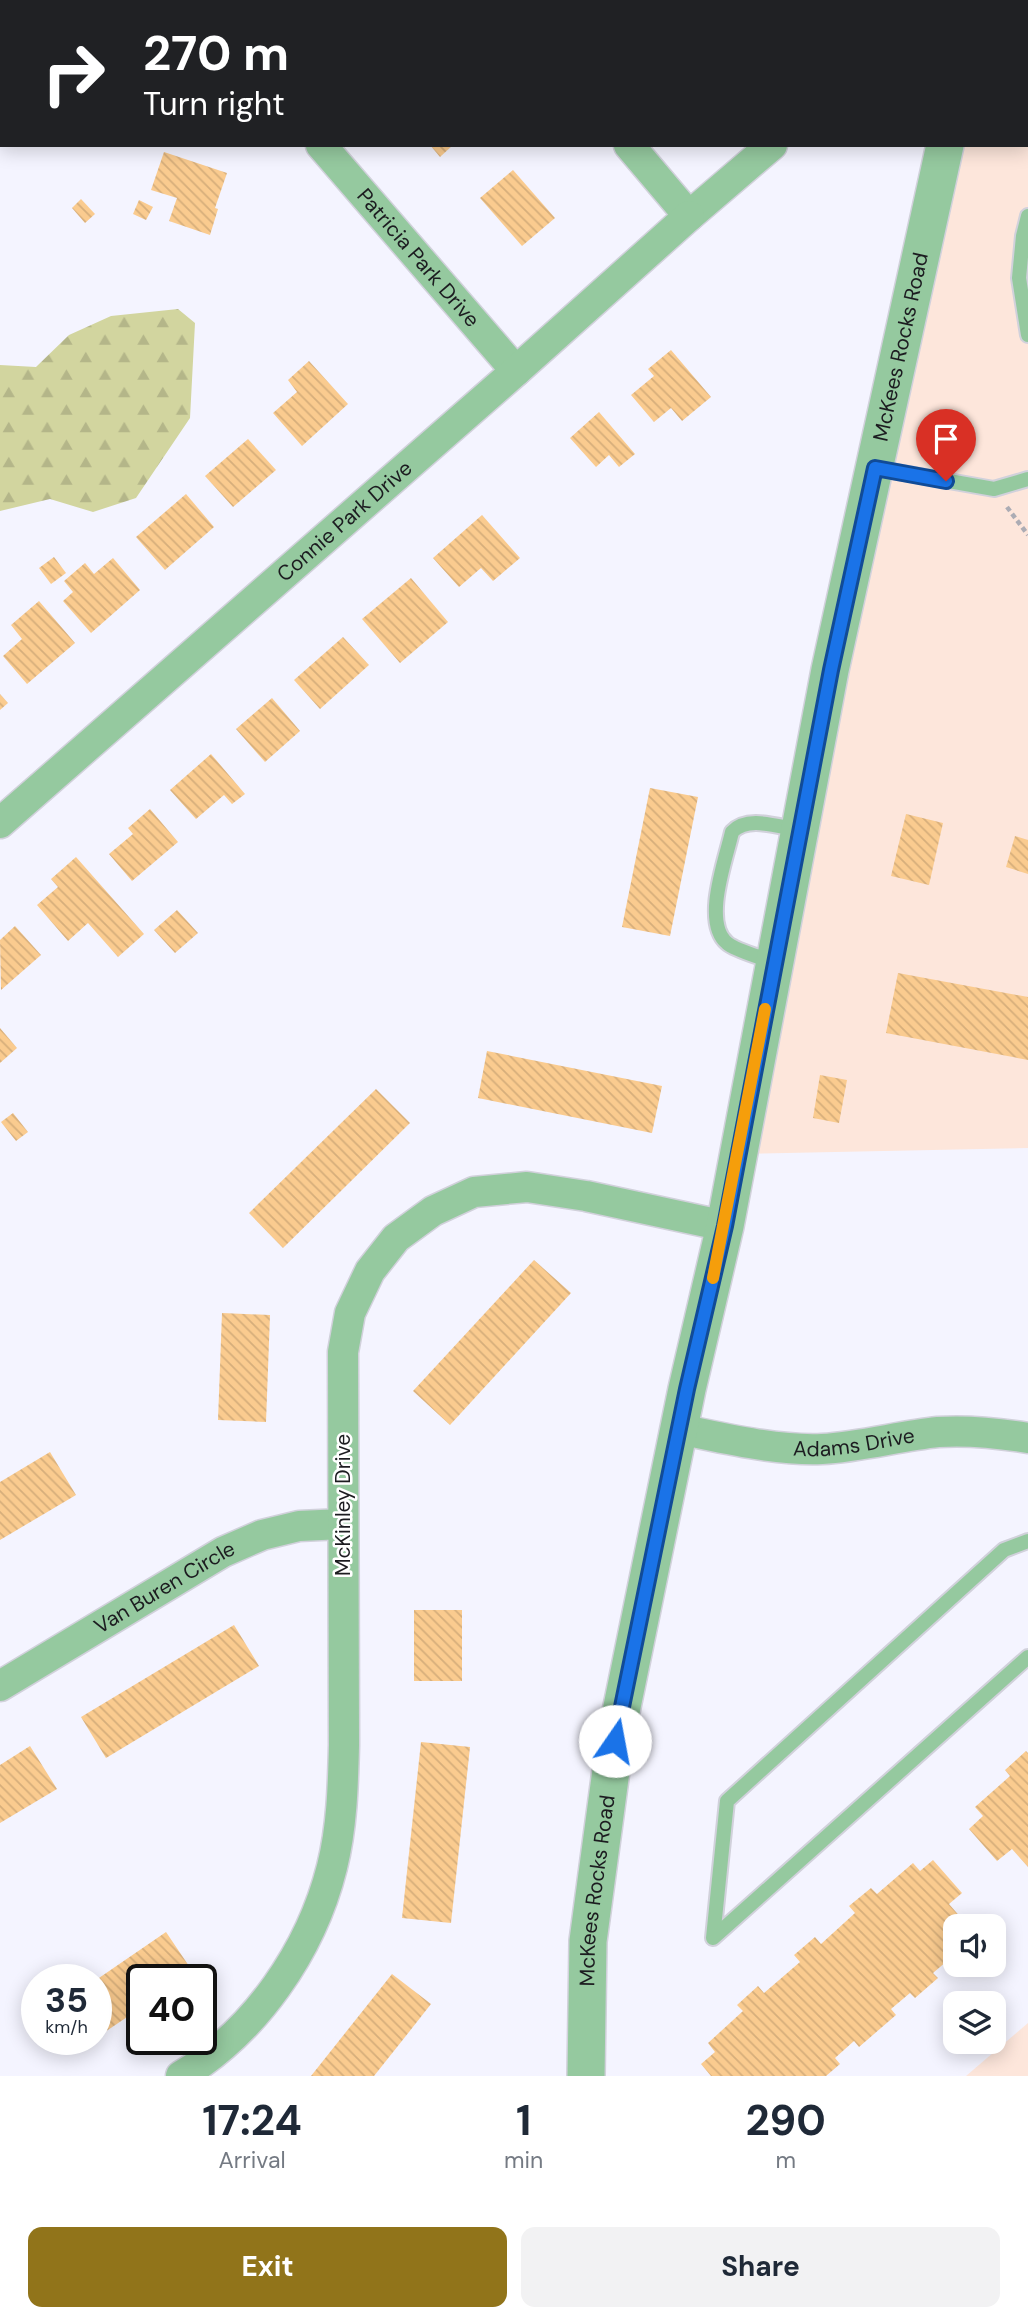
<!DOCTYPE html>
<html lang="en">
<head>
<meta charset="utf-8">
<style>
	:root { --surface:#fff; --page:#f2f2f3; --text:#1f2937; --muted:#747a83; --accent:#91741a }
	body { margin:0; font-family:"DM Sans",sans-serif; background:var(--page); color:var(--text); height:100vh; display:flex; flex-direction:column; font-size:26px; white-space:nowrap }
	* { box-sizing:border-box; margin:0 }
	p { font-size:23px; color:var(--muted) }
	.icon { flex:none; width:38px; height:38px; fill:none; stroke:currentColor; stroke-width:2; stroke-linecap:round; stroke-linejoin:round }
	.map { position:relative; height:2076px; overflow:hidden }
	.details { display:flex; flex-direction:column; background:var(--surface); flex:1 }
	.details>* { flex:none }
	.banner { position:absolute; left:0px; top:0px; width:1029px; height:147px; box-shadow:0 4px 18px #0003; background:#202124; color:#fff; overflow:hidden }
	.controls { position:absolute; left:943px; top:1914px; display:grid; gap:14px }
	.controls a { display:grid; place-items:center; width:63px; height:63px; border-radius:14px; background:var(--surface); box-shadow:0 4px 18px #0003; font-size:35px }
	.speed { position:absolute; left:21px; top:1964px; display:flex; gap:14px; font-size:35px; font-weight:700; text-align:center }
	.speed>* { display:grid; place-content:center; width:91px; height:91px; border-radius:50%; background:var(--surface); box-shadow:0 4px 18px #0003; line-height:1 }
	.speed small { font-size:18px; font-weight:400 }
	.speed .limit { border:4px solid #111; border-radius:10px; background:#fff; color:#111 }
	.pin { position:absolute; display:grid; place-items:center; width:60px; height:60px; color:#fff; margin:-72px -30px; border-radius:50% 50% 50% 0; rotate:-45deg; box-shadow:0 0 7px #0007 }
	.pin .icon { rotate:45deg }
	.me { position:absolute; width:77px; margin:-38px; rotate:12deg; stroke-linejoin:round; filter:drop-shadow(0 0 5px #0008) }
	.turn { display:flex; align-items:center; gap:24px; height:147px; padding:0 28px; font-size:32px }
	.turn .icon { width:91px; height:91px; stroke-width:2.5 }
	.turn b { display:block; font-size:49px; line-height:60px }
	.eta { display:flex; justify-content:space-evenly; align-items:center; height:119px; text-align:center }
	.eta b { font-size:42px; font-weight:700; line-height:49px }
	.cta { display:flex; gap:14px; margin-top:auto; padding:14px 28px }
	.cta a { flex:1; height:80px; border-radius:14px; background:var(--accent); color:#fff; font-size:28px; font-weight:700; line-height:80px; text-align:center }
	.cta a+a { background:var(--page); color:var(--text) }
	.map>svg:first-child { display:block }
	.commercial { fill:#fde6db }
	.forest { fill:url(#forest-firs) }
	.building { fill:url(#building-back-hatch) }
	.lines { fill:none; stroke-linecap:round; stroke-linejoin:round }
	.service-casing { stroke:#d1d1db; stroke-width:18 }
	.minor-casing { stroke:#d1d1db; stroke-width:33 }
	.tertiary-casing { stroke:#d1d1db; stroke-width:40 }
	.path { stroke:#acacb4; stroke-width:4.5; stroke-dasharray:5 3.5; stroke-linecap:butt }
	.service { stroke:#95c99f; stroke-width:14 }
	.minor { stroke:#95c99f; stroke-width:30 }
	.tertiary { stroke:#95c99f; stroke-width:37 }
	.route-casing { stroke:#114b97; stroke-width:18 }
	.route { stroke:#1a73e8; stroke-width:12 }
	.slow { stroke:#f59e0b; stroke-width:12 }
	.labels { text-anchor:middle; dominant-baseline:central; stroke-width:5; stroke-linejoin:round; paint-order:stroke }
	.street-label { font-size:21px; fill:#1c1c20; stroke:#fff }
</style>
</head>
<body>
<div class="map">
<svg width="1028" height="2076" viewBox="0 0 1028 2076">
	<defs>
		<pattern id="forest-firs" width="22" height="20" patternUnits="userSpaceOnUse" patternTransform="scale(1.75)"><rect width="22" height="20" fill="#d2d59f"/><path d="M5 1l3.5 6h-7zM16 11l3.5 6h-7z" fill="#b4b689"/></pattern>
		<pattern id="building-back-hatch" width="6" height="6" patternUnits="userSpaceOnUse" patternTransform="scale(1.75)"><rect width="6" height="6" fill="#facb8f"/><path d="M-1 5l2 2M0 0l6 6M5-1l2 2" fill="none" stroke="#d6ae7b"/></pattern>
	</defs>
	<rect width="100%" height="100%" fill="#f4f4ff"/>
	<g class="commercial">
		<path d="M986 0H1028V1148L738 1154 945 145H1027V2H985Z"/>
		<path d="M1028 2023V2076H966Z"/>
	</g>
	<path class="forest" d="M178 309 195 323 190 418 136 498 93 512 50 499 0 511V365L36 367 69 335 111 316Z"/>
	<g class="building">
		<path d="M430 145H453L440 157Z"/>
		<path d="M164 152 227 173 215 208 218 209 210 235 169 221 177 198 151 190Z"/>
		<path d="M513 170 555 218 522 246 480 198Z"/>
		<path d="M81 199 95 214 85 223 72 208Z"/>
		<path d="M139 200 153 207 146 220 133 214Z"/>
		<path d="M671 350 711 397 682 421 671 408 654 422 631 395 654 376 648 369Z"/>
		<path d="M309 361 348 404 302 446 273 413 297 392 288 380Z"/>
		<path d="M599 412 635 454 619 467 609 455 596 467 570 438Z"/>
		<path d="M248 439 276 470 233 507 205 476Z"/>
		<path d="M186 494 214 527 165 570 136 537Z"/>
		<path d="M482 515 520 558 493 581 481 568 459 587 433 558Z"/>
		<path d="M54 557 66 573 51 584 39 568Z"/>
		<path d="M113 558 140 590 91 633 63 601 73 592 64 581 85 563 94 574Z"/>
		<path d="M411 578 448 622 400 663 362 619Z"/>
		<path d="M39 601 75 643 27 684 3 656 22 639 11 625Z"/>
		<path d="M343 637 369 665 320 709 294 680Z"/>
		<path d="M0 694 8 703 0 710Z"/>
		<path d="M272 698 300 731 265 762 236 729Z"/>
		<path d="M211 754 245 794 232 804 224 795 196 819 170 790Z"/>
		<path d="M650 788 698 797 670 936 622 927Z"/>
		<path d="M150 809 178 842 132 881 109 854 133 834 128 828Z"/>
		<path d="M906 814 943 823 929 885 891 876Z"/>
		<path d="M1015 836 1028 840V874L1006 867Z"/>
		<path d="M76 857 144 934 118 957 88 923 68 941 37 905 58 887 51 879Z"/>
		<path d="M177 910 198 933 175 953 154 930Z"/>
		<path d="M15 926 41 955 1 990 0 940Z"/>
		<path d="M898 973 1028 997V1060L886 1033Z"/>
		<path d="M0 1028 17 1048 0 1063Z"/>
		<path d="M487 1051 662 1086 652 1133 478 1098Z"/>
		<path d="M820 1075 847 1080 839 1123 813 1118Z"/>
		<path d="M376 1089 410 1123 283 1248 249 1213Z"/>
		<path d="M13 1113 28 1132 16 1141 1 1122Z"/>
		<path d="M534 1260 571 1293 450 1425 413 1391Z"/>
		<path d="M222 1313 270 1315 266 1422 218 1420Z"/>
		<path d="M50 1452 76 1495 0 1540V1482Z"/>
		<rect x="414" y="1610" width="48" height="71"/>
		<path d="M234 1625 259 1666 106 1758 81 1717Z"/>
		<path d="M421 1742 470 1747 451 1923 402 1918Z"/>
		<path d="M30 1746 57 1789 0 1823V1765Z"/>
		<path d="M1026 1751 1028 1753V1867L1012 1849 997 1861 969 1829 983 1816 975 1807 1010 1776 1005 1770Z"/>
		<path d="M933 1860 962 1893 949 1904 969 1927H956V1957L954 1955 933 1973 938 1978 915 1998 910 1993 891 2009 896 2015 859 2047 854 2041 835 2058 840 2064 826 2076H711L701 2064 715 2052 708 2043 743 2011 737 2005 758 1986 764 1993 800 1962 794 1955 815 1937 821 1944 855 1913 849 1906 871 1888 877 1894 913 1863 920 1871Z"/>
		<path d="M166 1932 193 1972 182 1979H142V2007L96 2038V1980Z"/>
		<path d="M392 1974 431 2004 409 2032 374 2076H311Z"/>
		<path d="M65 2039H96L75 2053Z"/>
	</g>
	<g class="lines">
		<defs>
			<g id="service">
				<path d="M1028 216 1023 236 1019 278 1028 335"/>
				<path d="M875 468 994 489 1028 479"/>
				<path d="M773 962C761 957 736 951 727 943 702 922 726 859 732 832 748 815 778 827 800 830"/>
				<path d="M1028 1541 1004 1550 727 1801 713 1938 1028 1657"/>
			</g>
			<g id="minor">
				<path d="M524 0 525 2"/>
				<path d="M653 2 654 0"/>
				<path d="M0 65 2 67"/>
				<path d="M0 90 2 88"/>
				<path id="s1" d="M321 145 516 371"/>
				<path d="M629 145 689 216 772 145"/>
				<path id="s2" d="M0 823 516 371 689 216"/>
				<path id="s3" d="M679 1429C722 1438 778 1451 822 1449 861 1447 899 1436 938 1432 968 1430 998 1433 1028 1438"/>
				<path id="s4" d="M0 1686 223 1552 262 1535 299 1526 343 1524"/>
				<path d="M181 2076C255 2032 311 1951 332 1867 342 1827 343 1786 344 1745L343 1352 350 1313 370 1271 396 1238 433 1211 474 1192 527 1187 586 1196 725 1226"/>
			</g>
			<g id="tertiary">
				<path d="M985 2 986 0"/>
				<path id="s5" d="M586 2076 588 1941 615 1741 687 1389 725 1226 830 670 945 145"/>
			</g>
		</defs>
		<use href="#service" class="service-casing"/>
		<use href="#minor" class="minor-casing"/>
		<use href="#tertiary" class="tertiary-casing"/>
		<path class="path" d="M1007 507 1028 535"/>
		<use href="#service" class="service"/>
		<use href="#minor" class="minor"/>
		<use href="#tertiary" class="tertiary"/>
	</g>
	<g class="lines">
		<defs>
			<path id="route" d="M615 1741 687 1389 725 1226 831 670 875 468 946 481"/>
		</defs>
		<use href="#route" class="route-casing"/>
		<use href="#route" class="route"/>
		<path class="slow" d="M713 1278 765 1009"/>
	</g>
	<g class="labels">
		<g class="street-label">
			<text stroke="none"><textPath href="#s1" startOffset="149">Patricia Park Drive</textPath></text>
			<text stroke="none"><textPath href="#s5" startOffset="1760">McKees Rocks Road</textPath></text>
			<text stroke="none"><textPath href="#s2" startOffset="458">Connie Park Drive</textPath></text>
			<text stroke="none"><textPath href="#s3" startOffset="177">Adams Drive</textPath></text>
			<text transform="translate(343 1505) rotate(-90)">McKinley Drive</text>
			<text stroke="none"><textPath href="#s4" startOffset="192">Van Buren Circle</textPath></text>
			<text stroke="none"><textPath href="#s5" startOffset="186">McKees Rocks Road</textPath></text>
		</g>
	</g>
</svg>
<div class="controls">
<a><svg class="icon" aria-label="sound" viewBox="0 0 24 24"><path d="M4 9h4l5-4v14l-5-4H4zM17 9q2 3 0 6"/></svg></a>
<a><svg class="icon" aria-label="layers" viewBox="0 0 24 24"><path d="M12 4l9 5-9 5-9-5zM3 14l9 5 9-5"/></svg></a>
</div>
<div class="speed"><div>35<small>km/h</small></div><div class="limit">40</div></div>
<div class="pin" style="left:946px;top:481px;background:#d93025"><svg class="icon" aria-label="arrive" viewBox="0 0 24 24"><path d="M6 21V4h12l-3 4 3 4H6"/></svg></div>
<svg class="me" style="left:615px;top:1741px" viewBox="-20 -20 40 40"><circle r="19" fill="#fff"/><path d="M0-13L10 11 0 6-10 11z" fill="#1a73e8"/></svg>
<div class="banner">
<div class="turn"><svg class="icon" aria-label="right" viewBox="0 0 24 24"><path d="M7 20v-9h11M14 6l5 5-5 5"/></svg><div><b>270 m</b>Turn right</div></div>
</div>
</div>
<section class="details">
<div class="eta">
<div><b>17:24</b><p>Arrival</p></div>
<div><b>1</b><p>min</p></div>
<div><b>290</b><p>m</p></div>
</div>
<div class="cta"><a>Exit</a><a>Share</a></div>
</section>
</body>
</html>
